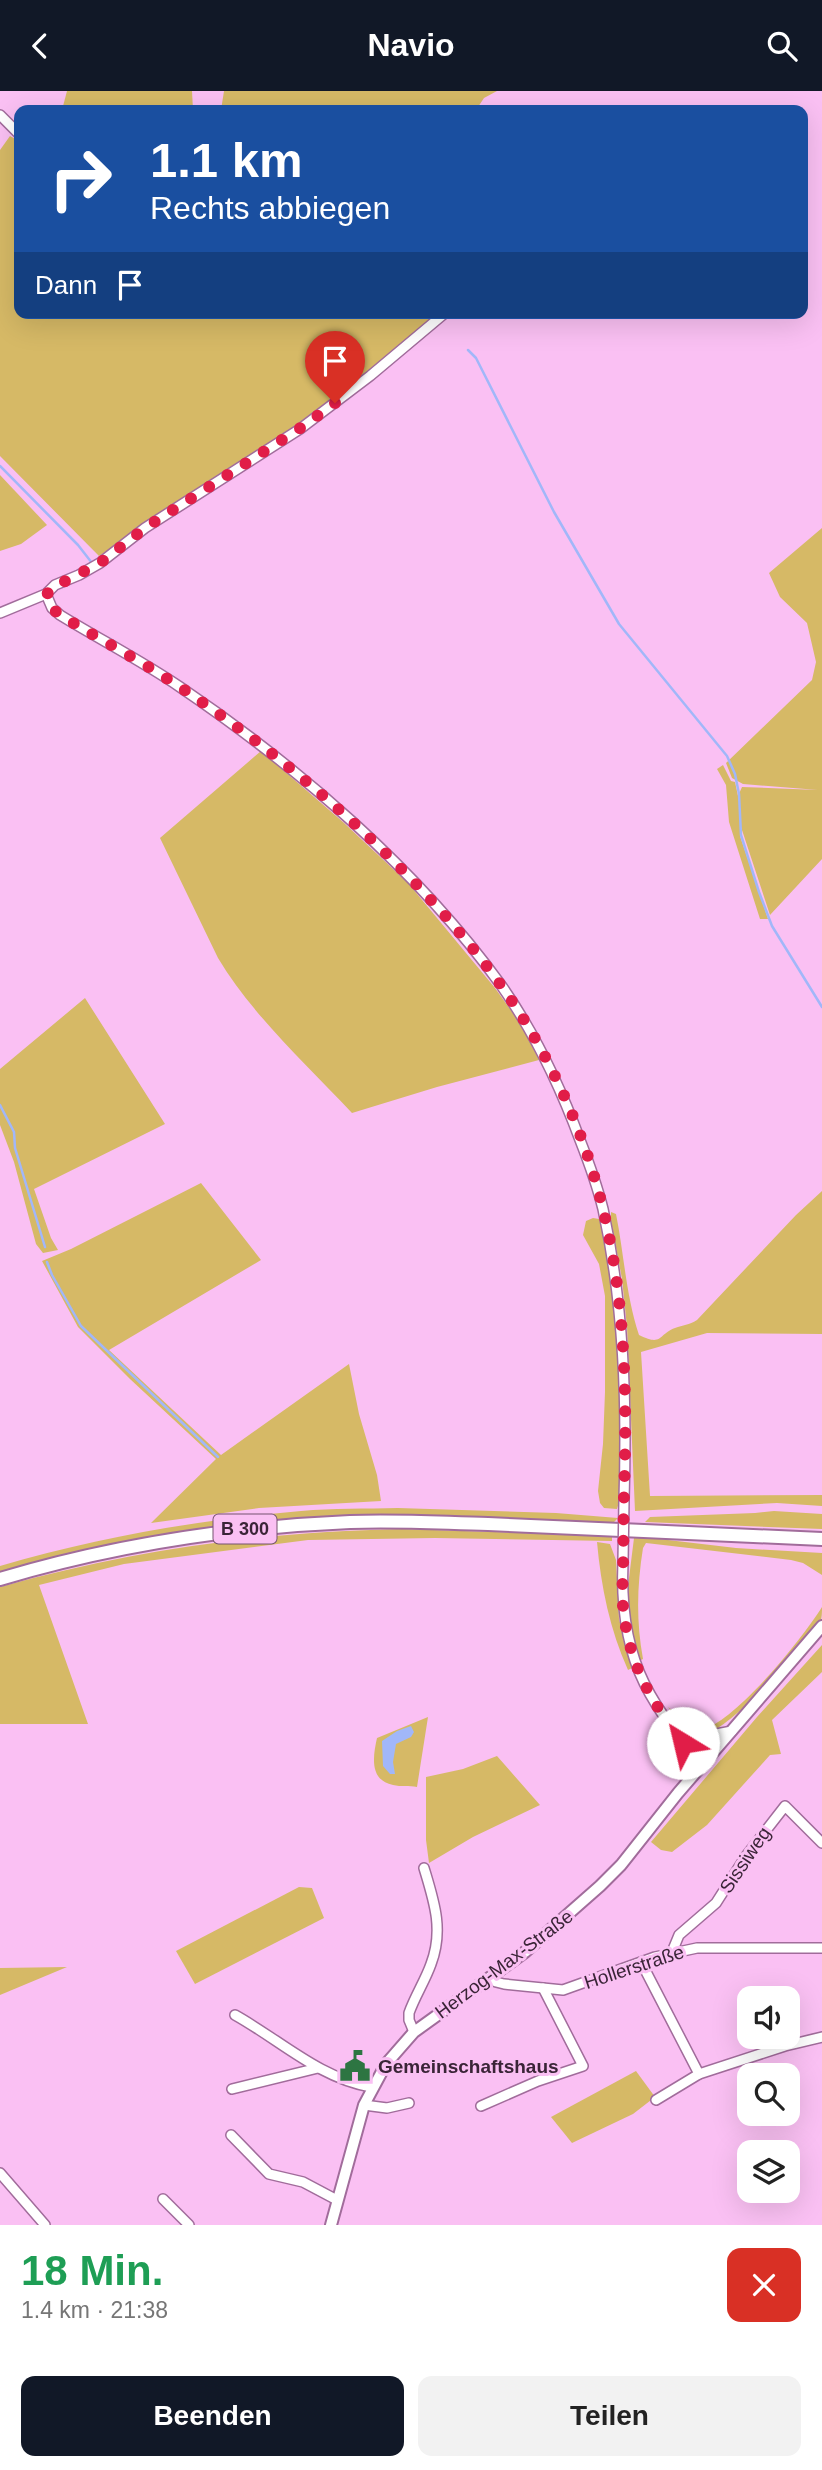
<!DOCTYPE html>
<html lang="de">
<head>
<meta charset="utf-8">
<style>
	:root { --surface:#fff; --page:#f2f2f2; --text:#222; --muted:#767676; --accent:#111827 }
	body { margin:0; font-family:Helvetica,sans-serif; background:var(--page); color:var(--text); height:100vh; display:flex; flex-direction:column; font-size:26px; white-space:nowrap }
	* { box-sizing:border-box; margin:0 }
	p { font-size:23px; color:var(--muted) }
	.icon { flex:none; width:38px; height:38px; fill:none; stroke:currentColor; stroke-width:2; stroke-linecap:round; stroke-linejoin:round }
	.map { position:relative; height:2134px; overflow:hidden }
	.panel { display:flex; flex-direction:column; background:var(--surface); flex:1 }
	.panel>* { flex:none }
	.top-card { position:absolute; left:14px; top:14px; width:794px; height:214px; border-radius:14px; box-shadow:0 7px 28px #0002; background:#1a4fa0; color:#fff; overflow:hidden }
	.buttons { position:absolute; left:737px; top:1895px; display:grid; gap:14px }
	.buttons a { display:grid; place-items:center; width:63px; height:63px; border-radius:14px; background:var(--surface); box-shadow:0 7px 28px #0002; font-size:35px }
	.pin { position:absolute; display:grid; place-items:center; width:60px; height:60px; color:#fff; margin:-72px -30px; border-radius:50% 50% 50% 0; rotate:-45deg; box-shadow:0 0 7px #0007 }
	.pin .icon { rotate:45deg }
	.me { position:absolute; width:77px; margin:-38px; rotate:324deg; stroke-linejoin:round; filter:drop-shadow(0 0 5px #0008) }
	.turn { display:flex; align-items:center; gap:24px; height:147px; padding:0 21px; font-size:32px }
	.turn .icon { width:91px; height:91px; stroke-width:2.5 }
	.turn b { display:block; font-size:49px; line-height:60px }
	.then { display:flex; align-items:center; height:66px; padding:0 21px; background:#0003; gap:14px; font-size:26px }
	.round { display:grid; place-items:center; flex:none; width:74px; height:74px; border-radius:14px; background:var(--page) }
	.summary { display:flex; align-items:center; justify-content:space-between; height:119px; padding:0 21px }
	h1 { font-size:42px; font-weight:700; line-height:52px; color:#1e9e55 }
	.action { display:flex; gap:14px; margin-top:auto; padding:14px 21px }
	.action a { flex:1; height:80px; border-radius:14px; background:var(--accent); color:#fff; font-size:28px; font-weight:700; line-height:80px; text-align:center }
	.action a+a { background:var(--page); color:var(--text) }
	header { display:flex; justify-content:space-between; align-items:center; height:91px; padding:0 21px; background:var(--accent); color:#fff; font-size:32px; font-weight:700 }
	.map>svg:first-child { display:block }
	.green { fill:#d6b966 }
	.water { fill:#a1b7f9 }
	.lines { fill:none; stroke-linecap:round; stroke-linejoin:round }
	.stream { stroke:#a1b7f9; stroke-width:2.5 }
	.minor-casing { stroke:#a16c9b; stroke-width:12 }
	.major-casing { stroke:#a16c9b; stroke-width:14 }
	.highway-casing { stroke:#a16c9b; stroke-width:16 }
	.minor { stroke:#fff; stroke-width:9 }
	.major { stroke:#fff; stroke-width:10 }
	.highway { stroke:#fff; stroke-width:12 }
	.minor-bridge-casing { stroke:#a16c9b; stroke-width:12; stroke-linecap:butt }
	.minor-bridge { stroke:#fff; stroke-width:9 }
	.route { stroke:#e11d48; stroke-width:12; stroke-dasharray:0 21.6 }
	.labels { text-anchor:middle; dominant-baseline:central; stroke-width:6; stroke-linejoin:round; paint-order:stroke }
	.shield { fill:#fac0f3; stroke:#74536f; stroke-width:2 }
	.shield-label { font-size:18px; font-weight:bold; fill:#3a2437 }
	.street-label { font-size:19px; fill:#3a2437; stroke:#fac0f3 }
	.poi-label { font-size:19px; font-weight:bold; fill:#3a2437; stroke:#fac0f3; text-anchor:start }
</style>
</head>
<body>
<header><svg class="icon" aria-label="back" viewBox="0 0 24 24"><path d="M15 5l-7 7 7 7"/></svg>Navio<svg class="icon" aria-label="search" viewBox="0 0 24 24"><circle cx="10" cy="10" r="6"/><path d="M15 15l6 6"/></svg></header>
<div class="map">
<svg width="822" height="2134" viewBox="0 0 822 2134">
	<rect width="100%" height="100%" fill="#fac0f3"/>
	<g class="green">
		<path d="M67 0H192L193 19H62Z"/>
		<path d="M224 0H497L484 7 476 19H221Z"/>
		<path d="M10 45 19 50V222H439L379 275 296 334 99 465 0 365V59Z"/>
		<path d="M0 384 47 434 21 453 0 460Z"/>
		<path d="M822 437V768L770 824 740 733V745L768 828H760L729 731 726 694 717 678 723 674 731 690 735 691 738 705 742 696 818 699 743 693 732 687 726 672 812 589 816 571 807 532 780 506 769 482Z"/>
		<path d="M261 660 343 731 408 792 495 897 523 936 539 969 437 996 352 1022C306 973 253 925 218 867L160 747Z"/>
		<path d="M85 907 165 1033 34 1098 51 1147 58 1159 43 1162 36 1153 14 1071 0 1034V978Z"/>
		<path d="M201 1092 261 1169 109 1259 221 1364 349 1273 359 1323 377 1384 381 1410 259 1417 151 1432 216 1368 130 1288 78 1236 42 1170 71 1158Z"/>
		<path d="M822 1100V1243L707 1242 641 1261 650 1405 822 1404V1415L777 1412 635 1420 627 1236 622 1188 611 1130V1121L616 1123C624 1163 626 1205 639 1244 663 1256 658 1243 675 1237 683 1234 689 1234 697 1229L796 1124Z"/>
		<path d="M593 1127 599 1128 602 1135C617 1212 624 1292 621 1370 621 1386 622 1404 617 1418L604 1417 600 1412 598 1400 603 1353 605 1301V1205L599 1173 583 1144 586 1130Z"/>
		<path d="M398 1417 556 1422 618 1427 613 1432 448 1425 257 1431 214 1437 0 1483V1475C98 1446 199 1429 301 1420 333 1417 366 1418 398 1417Z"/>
		<path d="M774 1420 822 1423V1438L645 1431 650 1426 755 1422Z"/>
		<path d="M402 1438 612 1445V1450L435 1447 308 1449 124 1473 39 1494 88 1633H0V1496C135 1458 262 1441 402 1438Z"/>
		<path d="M634 1447H651L736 1457 822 1462V1484L803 1472 791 1469 646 1452 643 1457C637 1495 636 1529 643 1568L639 1570 629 1528 627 1503Z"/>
		<path d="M597 1451 610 1453 616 1469 619 1528 632 1577 628 1579C610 1539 601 1496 597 1451Z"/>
		<path d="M822 1516C822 1521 822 1527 820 1532 809 1552 729 1639 708 1641 691 1643 678 1628 668 1616L682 1627 705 1638C740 1625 802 1548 822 1516Z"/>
		<path d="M822 1554V1581L772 1629 781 1663 770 1664 707 1734 672 1761 661 1759 651 1751 757 1626Z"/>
		<path d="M428 1626 417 1696C409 1694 401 1696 393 1694 369 1689 373 1665 377 1647Z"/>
		<path d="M497 1665 540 1714 473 1746 429 1772 426 1749V1686L463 1678Z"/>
		<path d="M299 1796 312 1797 324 1827 195 1893 176 1860Z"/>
		<path d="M67 1876 0 1904V1877Z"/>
		<path d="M636 1980 655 2006 633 2023 572 2052 551 2026Z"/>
	</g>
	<path class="water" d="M411 1635 414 1641 411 1646 396 1653 393 1671 395 1683H390L383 1675 382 1650 397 1640Z"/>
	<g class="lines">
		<g class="stream">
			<path d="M468 259 476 267 554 421 619 533 727 665 735 683 739 703 741 744 759 801 772 835 822 916"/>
			<path d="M0 375 78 454 92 472"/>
			<path d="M0 1014 14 1041 15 1057 45 1156"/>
			<path d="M47 1171 52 1184 81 1235 218 1366"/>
		</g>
		<defs>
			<g id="minor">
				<path d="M0 24 19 43"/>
				<path d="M46 503 52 517 60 524C99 548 142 570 180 596 298 676 417 778 501 894 534 941 560 995 580 1049 589 1072 597 1094 603 1118 624 1215 627 1311 624 1409"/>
				<path d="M0 522 46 503 55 494 79 484 100 472 145 437 300 338 370 285 445 222"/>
				<path d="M623 1470C619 1560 644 1609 703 1674"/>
				<path d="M670 1629 690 1643 712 1664"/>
				<path d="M693 1643 711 1644 732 1640"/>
				<path d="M672 1861 679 1844 716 1812 746 1765 785 1715 822 1752"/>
				<path d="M641 1871 699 1983"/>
				<path d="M491 1886 496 1891 504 1893 563 1899 655 1866 697 1857H822"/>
				<path d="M235 1924C280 1949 319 1987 371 1996"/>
				<path d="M414 1941 409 1929V1922C415 1905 425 1890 431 1873 444 1839 434 1810 424 1777"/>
				<path d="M232 1998 318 1977"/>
				<path d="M656 2009 699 1983 785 1955 822 1946"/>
				<path d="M364 2014 387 2017 409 2012"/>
				<path d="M481 2015 538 1990 583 1975 543 1897"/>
				<path d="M231 2044 269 2083 303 2091 337 2109"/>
				<path d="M0 2082 45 2134"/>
				<path d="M163 2108 189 2134"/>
			</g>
			<path id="major" d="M331 2134 364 2014 386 1973 414 1941 525 1861 600 1795 621 1774 678 1702 822 1535"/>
			<path id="highway" d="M0 1488C114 1454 231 1436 350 1431 396 1429 442 1432 488 1433 599 1437 711 1444 822 1448"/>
		</defs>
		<use href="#minor" class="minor-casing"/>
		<use href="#major" class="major-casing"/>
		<use href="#highway" class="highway-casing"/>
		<use href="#minor" class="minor"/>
		<use href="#major" class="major"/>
		<use href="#highway" class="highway"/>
		<defs>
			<path id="minor-bridge" d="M623 1470 624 1409"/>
		</defs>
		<use href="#minor-bridge" class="minor-bridge-casing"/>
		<use href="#minor-bridge" class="minor-bridge"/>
	</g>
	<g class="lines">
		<path class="route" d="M335 312 299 338 145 437 100 472 50 498C42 509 51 517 60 524 99 548 141 570 180 596 298 675 416 778 500 893 547 958 583 1037 602 1114 626 1209 627 1308 624 1405 623 1438 624 1470 622 1503 626 1566 645 1602 683 1652"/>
	</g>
	<defs>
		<symbol id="civic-bare" viewBox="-9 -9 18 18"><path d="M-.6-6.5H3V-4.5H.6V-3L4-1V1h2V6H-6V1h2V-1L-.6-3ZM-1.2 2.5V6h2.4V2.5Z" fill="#2d7542" stroke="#fac0f3" stroke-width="2.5" paint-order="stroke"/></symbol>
	</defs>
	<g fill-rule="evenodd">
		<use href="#civic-bare" x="333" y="1953" width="44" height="44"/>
	</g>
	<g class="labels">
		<rect class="shield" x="213.5" y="1423.5" width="63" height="29" rx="5"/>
		<g class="shield-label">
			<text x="245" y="1438">B 300</text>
		</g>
		<g class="street-label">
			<text transform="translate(745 1769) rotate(-56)">Sissiweg</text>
			<text transform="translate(504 1873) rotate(-37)">Herzog-Max-Straße</text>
			<text transform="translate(634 1876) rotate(-18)">Hollerstraße</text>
		</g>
		<g class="poi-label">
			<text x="378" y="1975">Gemeinschaftshaus</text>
		</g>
	</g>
</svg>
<div class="buttons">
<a><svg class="icon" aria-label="sound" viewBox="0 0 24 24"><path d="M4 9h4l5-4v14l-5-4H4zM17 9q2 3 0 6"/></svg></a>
<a><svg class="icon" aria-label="search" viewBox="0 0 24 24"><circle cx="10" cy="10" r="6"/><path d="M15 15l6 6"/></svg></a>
<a><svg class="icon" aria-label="layers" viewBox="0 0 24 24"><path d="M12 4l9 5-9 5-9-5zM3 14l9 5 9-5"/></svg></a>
</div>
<div class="pin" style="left:335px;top:312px;background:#d93025"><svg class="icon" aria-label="arrive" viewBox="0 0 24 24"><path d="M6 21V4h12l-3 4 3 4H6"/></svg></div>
<svg class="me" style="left:683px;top:1652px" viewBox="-20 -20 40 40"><circle r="19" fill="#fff"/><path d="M0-13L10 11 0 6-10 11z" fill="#e11d48"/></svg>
<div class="top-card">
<div class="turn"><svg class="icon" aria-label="right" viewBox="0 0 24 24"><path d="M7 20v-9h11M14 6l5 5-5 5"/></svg><div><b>1.1 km</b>Rechts abbiegen</div></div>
<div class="then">Dann<svg class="icon" aria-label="arrive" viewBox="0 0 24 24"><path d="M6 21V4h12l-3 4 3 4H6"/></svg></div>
</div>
</div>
<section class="panel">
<div class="summary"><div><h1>18 Min.</h1><p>1.4 km · 21:38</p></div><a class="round" style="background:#d93025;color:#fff"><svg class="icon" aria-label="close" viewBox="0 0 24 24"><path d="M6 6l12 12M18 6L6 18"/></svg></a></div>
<div class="action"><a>Beenden</a><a>Teilen</a></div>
</section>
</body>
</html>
